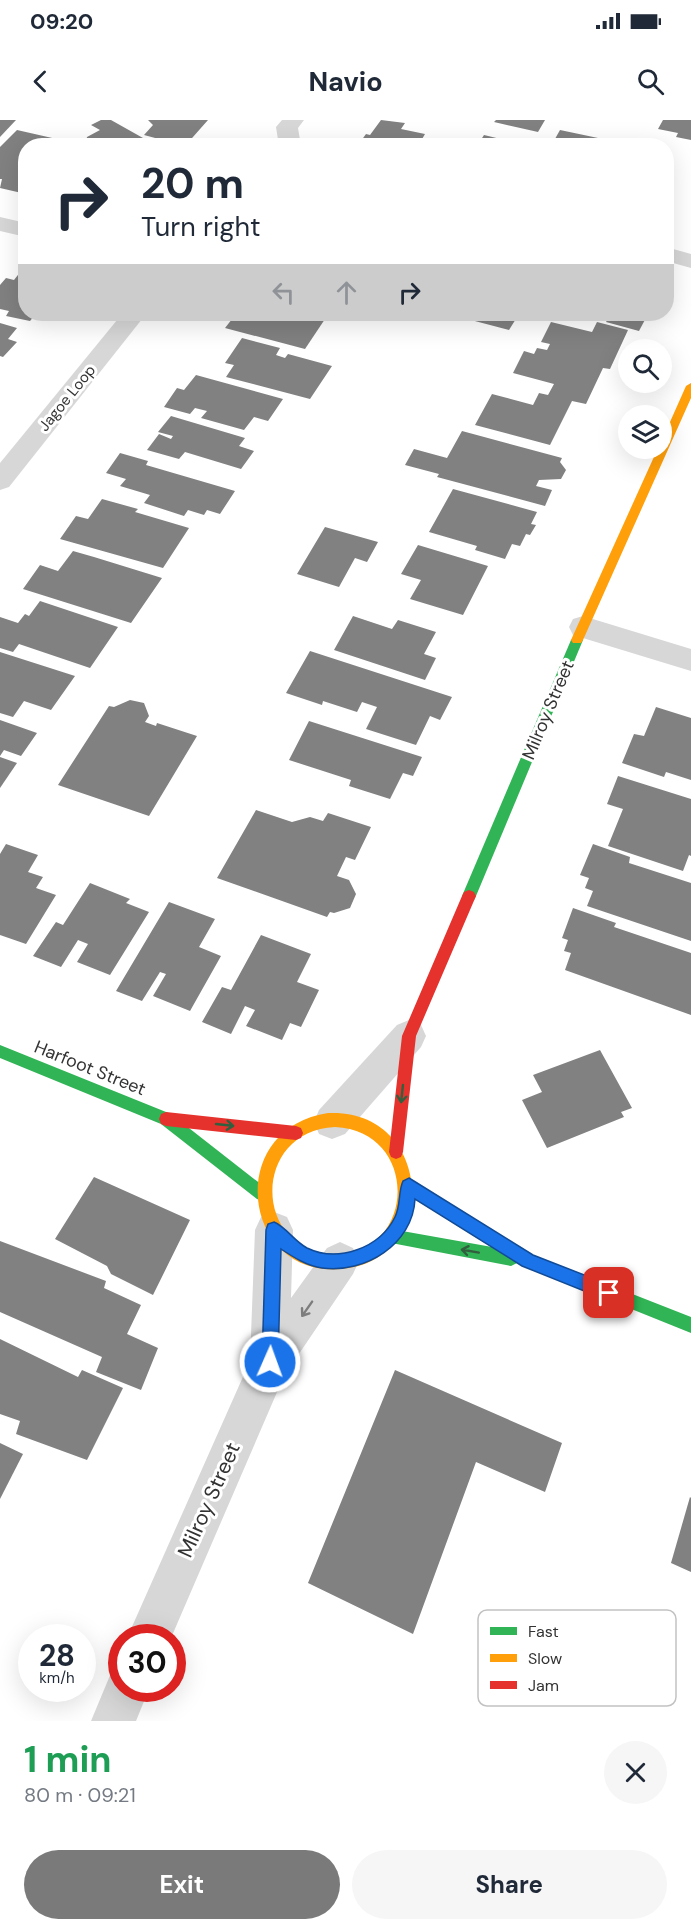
<!DOCTYPE html>
<html lang="en">
<head>
<meta charset="utf-8">
<style>
	:root { --surface:#fff; --page:#f6f6f7; --text:#1f2937; --muted:#747a83; --accent:#7a7a7a }
	body { margin:0; font-family:"DM Sans",sans-serif; background:var(--page); color:var(--text); height:100vh; display:flex; flex-direction:column; font-size:22px; white-space:nowrap }
	* { box-sizing:border-box; margin:0 }
	p { font-size:20px; color:var(--muted) }
	.icon { flex:none; width:33px; height:33px; fill:none; stroke:currentColor; stroke-width:2; stroke-linecap:round; stroke-linejoin:round }
	.map { position:relative; height:1601px; overflow:hidden }
	.sheet { display:flex; flex-direction:column; background:var(--surface); flex:1 }
	.sheet>* { flex:none }
	.top-card { position:absolute; left:18px; top:18px; width:656px; height:183px; border-radius:24px; box-shadow:0 6px 24px #0002; background:#fff; color:var(--text); overflow:hidden }
	.fabs { position:absolute; left:618px; top:219px; display:grid; gap:12px }
	.fabs a { display:grid; place-items:center; width:54px; height:54px; border-radius:50%; background:var(--surface); box-shadow:0 6px 24px #0002; font-size:30px }
	.speed { position:absolute; left:18px; top:1504px; display:flex; gap:12px; font-size:30px; font-weight:700; text-align:center }
	.speed>* { display:grid; place-content:center; width:78px; height:78px; border-radius:50%; background:var(--surface); box-shadow:0 6px 24px #0002; line-height:1 }
	.speed small { font-size:15px; font-weight:400 }
	.speed .limit { border:9px solid #d22; background:#fff; color:#111 }
	.pin { position:absolute; display:grid; place-items:center; width:51px; height:51px; color:#fff; margin:-26px; border-radius:12px; box-shadow:0 3px 9px #0006 }
	.me { position:absolute; width:66px; margin:-33px; rotate:2deg; stroke-linejoin:round; filter:drop-shadow(0 0 4px #0008) }
	.turn { display:flex; align-items:center; gap:21px; height:126px; padding:0 24px; font-size:27px }
	.turn .icon { width:78px; height:78px; stroke-width:2.5 }
	.turn b { display:block; font-size:42px; line-height:51px }
	.lanes { display:flex; align-items:center; height:57px; padding:0 24px; background:#0003; justify-content:center; gap:30px; direction:ltr }
	.lanes .off { opacity:.35 }
	.round { display:grid; place-items:center; flex:none; width:63px; height:63px; border-radius:32px; background:var(--page) }
	.head { display:flex; align-items:center; justify-content:space-between; height:102px; padding:0 24px }
	h1 { font-size:36px; font-weight:700; line-height:45px; color:#1e9e55 }
	.action { display:flex; gap:12px; margin-top:auto; padding:12px 24px }
	.action a { flex:1; height:69px; border-radius:36px; background:var(--accent); color:#fff; font-size:24px; font-weight:700; line-height:69px; text-align:center }
	.action a+a { background:var(--page); color:var(--text) }
	.status { display:flex; justify-content:space-between; align-items:center; height:42px; padding:0 30px; background:var(--surface); direction:ltr }
	.status svg { height:16px; fill:currentColor }
	header { display:flex; justify-content:space-between; align-items:center; height:78px; padding:0 24px; background:var(--surface); font-size:27px; font-weight:700 }
	.map>svg:first-child { display:block }
	.building { fill:#818181 }
	.lines { fill:none; stroke-linecap:round; stroke-linejoin:round }
	.street { fill:#d7d7d7; fill-rule:evenodd }
	.fast { fill:#30b455; fill-rule:evenodd }
	.slow { fill:#ff9f0a; fill-rule:evenodd }
	.jam { fill:#e5322d; fill-rule:evenodd }
	.oneway { stroke:#32603f }
	.oneway2 { stroke:#7d7d7d }
	.route { fill:#1a73e8; stroke:#114b97; stroke-width:1.5 }
	.labels { text-anchor:middle; dominant-baseline:central; stroke-width:6; stroke-linejoin:round; paint-order:stroke }
	.far-street-label { font-size:15px; fill:#333; stroke:#fff }
	.street-label { font-size:18px; fill:#333; stroke:#fff }
	.near-street-label { font-size:21px; fill:#333; stroke:#fff }
	.key { fill:#fff; stroke:#c2c2c2; stroke-width:1.5 }
	.key-label { font-size:16px; fill:#333 }
</style>
</head>
<body>
<div class="status"><b>09:20</b><svg viewBox="0 0 49 12"><path d="M0 12V9h3v3zM5 12V6h3v6zM10 12V3h3v9zM15 12V0h3v12zM26 1h20v11H26zM47 4h2v5h-2z"/></svg></div>
<header><svg class="icon" aria-label="back" viewBox="0 0 24 24"><path d="M15 5l-7 7 7 7"/></svg>Navio<svg class="icon" aria-label="search" viewBox="0 0 24 24"><circle cx="10" cy="10" r="6"/><path d="M15 15l6 6"/></svg></header>
<div class="map">
<svg width="691" height="1601" viewBox="0 0 691 1601">
	<rect width="100%" height="100%" fill="#fff"/>
	<g class="building">
		<path d="M0 0H16L0 17Z"/>
		<path d="M101 0H111L143 18 140 19 151 26H85L87 17 100 10 91 5Z"/>
		<path d="M148 0H208L185 26 144 15 153 5Z"/>
		<path d="M381 0 405 3 401 9 425 14 418 26 358 25 366 14 370 15Z"/>
		<path d="M496 0H545L538 12 494 2Z"/>
		<path d="M663 0H691V20L676 17 678 13 658 9Z"/>
		<path d="M17 10 61 20 55 26H26V74L0 68 2 59H0V27Z"/>
		<path d="M560 10 617 22 615 26H551Z"/>
		<path d="M484 15 526 25 525 26H477Z"/>
		<path d="M21 151 26 152V194H36L30 201 6 196 9 191 0 189V165L6 158 14 160Z"/>
		<path d="M236 194H303L325 199 305 229 225 208Z"/>
		<path d="M476 194H519L509 210 471 200Z"/>
		<path d="M611 194H648L639 211 606 202Z"/>
		<path d="M551 202 592 212 597 202 628 210 610 249 603 248 586 284 572 281 550 325 475 305 492 274 533 285 539 273 548 275 554 264 513 253 524 231 534 234 537 228 547 230 550 224 541 222Z"/>
		<path d="M0 203 17 208 8 219 17 222 3 237 0 236Z"/>
		<path d="M242 218 280 228 276 235 285 238 288 234 332 246 310 279 226 257 234 245 225 243Z"/>
		<path d="M196 255 283 279 268 301 254 297 244 310 201 298 207 291 195 288 190 294 164 287 177 268 184 270Z"/>
		<path d="M171 296 245 318 239 326 254 331 241 349 185 332 179 339 147 330 159 314 171 319 173 316 158 312Z"/>
		<path d="M462 311 562 338 560 342 566 350 561 359 539 360 536 366 552 370 545 386 437 357 439 354 405 345 414 329 447 338Z"/>
		<path d="M120 333 148 341 146 345 235 371 220 394 207 390 204 395 188 390 184 396 144 383 150 375 120 366 126 359 106 353Z"/>
		<path d="M453 369 537 392 531 404 536 405 530 415 526 414 520 426 512 424 505 439 475 430 477 426 429 412Z"/>
		<path d="M102 379 138 389 135 392 189 408 163 448 60 419 76 396 88 399Z"/>
		<path d="M325 407 378 422 367 442 355 438 339 467 297 454Z"/>
		<path d="M418 425 488 446 463 495 410 479 421 460 401 454Z"/>
		<path d="M73 431 94 437 162 458 131 503 23 469 40 445 58 451Z"/>
		<path d="M40 481 118 507 90 548 19 524 13 532 0 528V497L18 503 25 494 29 496Z"/>
		<path d="M353 496 392 509 398 500 436 512 424 534 436 538 425 560 334 530Z"/>
		<path d="M310 531 452 577 440 600 430 596 416 625 366 609 377 587 362 582 357 592 323 581 322 585 286 573Z"/>
		<path d="M0 532 75 556 51 590 24 581 13 597 0 593Z"/>
		<path d="M130 580 144 583 149 596 145 602 156 606 157 603 197 616 149 696 58 665 109 586 114 587Z"/>
		<path d="M656 587 691 598V660L666 652 664 657 622 643 634 614 644 616Z"/>
		<path d="M0 600 37 613 21 636 4 630 0 636Z"/>
		<path d="M309 601 422 637 413 656 403 653 390 679 349 666 351 660 289 640Z"/>
		<path d="M0 637 17 643 0 668Z"/>
		<path d="M618 656 691 679V736L689 735 683 751 608 726 623 689 607 684Z"/>
		<path d="M256 690 292 702 310 697 323 701 328 693 371 707 355 740 346 737 337 756 349 760 356 774 350 788 334 793 330 792 327 797 217 758Z"/>
		<path d="M6 724 38 735 28 752 43 757 36 768 56 775 26 824 0 815V734Z"/>
		<path d="M593 724 630 737 629 743 691 763V821L587 786 593 771 585 768 589 758 580 755Z"/>
		<path d="M90 763 130 779 126 783 149 792 110 855 77 842 88 824 78 820 61 847 33 836 56 802 63 805Z"/>
		<path d="M169 782 215 799 199 827 221 836 190 891 153 876 166 854 160 852 142 881 116 871Z"/>
		<path d="M573 788 616 803 614 807 691 833V895L565 850 571 833 564 831 568 820 562 818Z"/>
		<path d="M261 815 311 834 297 862 319 870 301 907 290 903 282 920 246 906 255 890 245 886 231 914 202 902 222 867 231 870Z"/>
		<path d="M600 930 632 988 621 992 624 997 547 1028 522 980 542 972 533 955Z"/>
		<path d="M94 1057 190 1100 153 1175 111 1154 107 1146 55 1119Z"/>
		<path d="M0 1121 106 1161 104 1168 141 1185 127 1214 158 1228 141 1270 96 1252 102 1237 0 1192Z"/>
		<path d="M0 1219 78 1257 82 1250 123 1268 87 1340 16 1314 20 1301 0 1294Z"/>
		<path d="M395 1250 562 1323 545 1372 476 1342 413 1514 308 1463Z"/>
		<path d="M0 1323 23 1334 0 1379Z"/>
		<path d="M690 1377 691 1378V1452L671 1443Z"/>
	</g>
	<g class="lines">
		<g class="street">
			<path d="M282 0H304L298 8 301 26H279L276 7Z"/>
			<path d="M0 97 26 103V117L0 111Z"/>
			<path d="M666 127 691 134V148L666 141Z"/>
			<path d="M122 194H146L9 367 0 370V343Z"/>
			<path d="M583 496 691 529V551L573 515 569 507 573 499Z"/>
			<path d="M409 900 421 905 426 916 421 927 345 1014 332 1019 319 1014 314 1002 319 990 397 905Z"/>
			<path d="M274 1092 287 1097 293 1110 291 1178 327 1128 340 1122 353 1128 359 1141 353 1154 284 1256 171 1518H127L250 1241 255 1110 261 1097Z"/>
			<path d="M122 1549V1569H149L136 1601H91L111 1553Z"/>
		</g>
		<g class="fast">
			<path d="M577 516 583 520 476 776 474 780H464L462 776 571 520Z"/>
			<path d="M0 925 171 994 267 1069 270 1074 267 1079 262 1081 257 1079 161 1004 0 938Z"/>
			<path d="M409 1059 533 1135 691 1197V1213L517 1143 511 1146 386 1122 383 1117 386 1112 391 1109 492 1127 404 1071 401 1066 404 1061Z"/>
		</g>
		<g class="slow">
			<path d="M691 263V278L583 520 581 523H573L571 520 658 328H662V320L686 266Z"/>
			<path d="M328 993C432 988 443 1139 342 1149 242 1159 223 1009 328 993ZM335 1007C420 1011 417 1134 335 1134 253 1134 250 1011 335 1007Z"/>
		</g>
		<g class="jam">
			<path d="M469 770 474 772 476 776 416 916 403 1032 401 1037 396 1039 391 1037 389 1032 402 916 462 776 464 772Z"/>
			<path d="M166 992 296 1006 301 1008 303 1013 301 1018 296 1020 166 1006 161 1004 159 999 161 994Z"/>
		</g>
	</g>
	<defs><path id="oneway-shaft" d="M-6 0H5M1.5-3L5.5 0L1.5 3" fill="none" stroke-width="1.6" stroke-linecap="round" stroke-linejoin="round" transform="scale(1.5)"/></defs>
	<g class="oneway">
		<use href="#oneway-shaft" transform="translate(402 974) rotate(96)"/>
		<use href="#oneway-shaft" transform="translate(225 1005) rotate(6)"/>
		<use href="#oneway-shaft" transform="translate(470 1131) rotate(-170)"/>
	</g>
	<use class="oneway2" href="#oneway-shaft" transform="translate(307 1189) rotate(125)"/>
	<path class="route" d="M409 1058 533 1135 615 1167 617 1173 615 1178 609 1181 522 1146 415 1079C413 1124 365 1154 322 1148 307 1146 293 1137 281 1129L278 1242 276 1247 270 1250 264 1247 262 1242 266 1110 268 1104 274 1102C286 1107 294 1121 307 1128 338 1143 380 1128 395 1097 401 1085 398 1072 403 1061Z"/>
	<g class="labels">
		<g class="far-street-label">
			<text transform="translate(67 278) rotate(-51)">Jagoe Loop</text>
		</g>
		<g class="street-label">
			<text transform="translate(548 590) rotate(-67)">Milroy Street</text>
			<text transform="translate(90 948) rotate(22)">Harfoot Street</text>
		</g>
		<g class="near-street-label">
			<text transform="translate(209 1380) rotate(-66)">Milroy Street</text>
		</g>
	</g>
	<rect x="478" y="1490" width="198" height="96" rx="9" class="key"/>
	<rect x="490" y="1507" width="27" height="8" fill="#30b455"/>
	<rect x="490" y="1534" width="27" height="8" fill="#ff9f0a"/>
	<rect x="490" y="1561" width="27" height="8" fill="#e5322d"/>
	<g class="key-label">
		<text x="528" y="1517">Fast</text>
		<text x="528" y="1544">Slow</text>
		<text x="528" y="1571">Jam</text>
	</g>
</svg>
<div class="fabs">
<a><svg class="icon" aria-label="search" viewBox="0 0 24 24"><circle cx="10" cy="10" r="6"/><path d="M15 15l6 6"/></svg></a>
<a><svg class="icon" aria-label="layers" viewBox="0 0 24 24"><path d="M12 4l9 5-9 5-9-5zM3 14l9 5 9-5"/></svg></a>
</div>
<div class="speed"><div>28<small>km/h</small></div><div class="limit">30</div></div>
<div class="pin" style="left:609px;top:1173px;background:#d93025"><svg class="icon" aria-label="arrive" viewBox="0 0 24 24"><path d="M6 21V4h12l-3 4 3 4H6"/></svg></div>
<svg class="me" style="left:270px;top:1242px" viewBox="-20 -20 40 40"><circle r="17" fill="#1a73e8" stroke="#fff" stroke-width="3"/><path d="M0-11L8 9 0 5-8 9z" fill="#fff"/></svg>
<div class="top-card">
<div class="turn"><svg class="icon" aria-label="right" viewBox="0 0 24 24"><path d="M7 20v-9h11M14 6l5 5-5 5"/></svg><div><b>20 m</b>Turn right</div></div>
<div class="lanes"><svg class="icon off" aria-label="left" viewBox="0 0 24 24"><path d="M17 20v-9H6M10 6l-5 5 5 5"/></svg><svg class="icon off" aria-label="ahead" viewBox="0 0 24 24"><path d="M12 20V5M6 11l6-6 6 6"/></svg><svg class="icon" aria-label="right" viewBox="0 0 24 24"><path d="M7 20v-9h11M14 6l5 5-5 5"/></svg></div>
</div>
</div>
<section class="sheet">
<div class="head"><div><h1>1 min</h1><p>80 m · 09:21</p></div><a class="round"><svg class="icon" aria-label="close" viewBox="0 0 24 24"><path d="M6 6l12 12M18 6L6 18"/></svg></a></div>
<div class="action"><a>Exit</a><a>Share</a></div>
</section>
</body>
</html>
